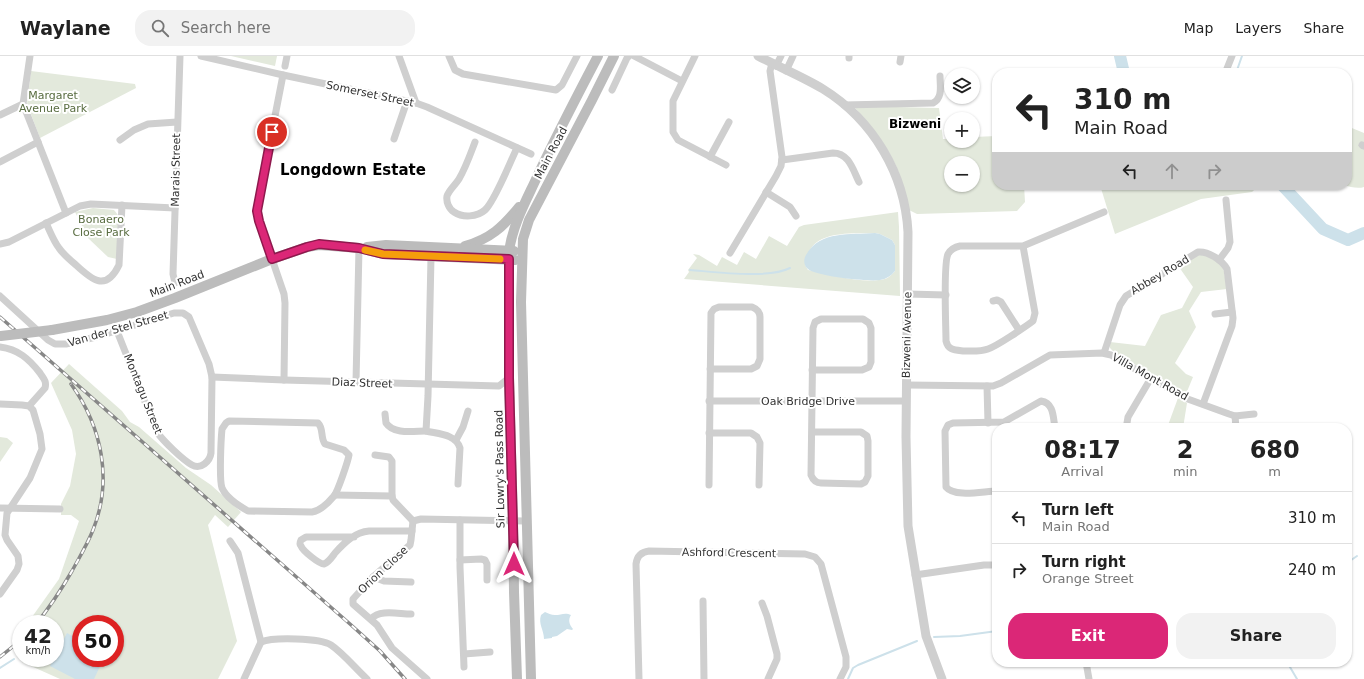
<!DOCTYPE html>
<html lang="en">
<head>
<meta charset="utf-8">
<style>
	:root { --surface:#fff; --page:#f2f2f2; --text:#222; --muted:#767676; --line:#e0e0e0; --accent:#db2777 }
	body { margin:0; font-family:"DejaVu Sans",sans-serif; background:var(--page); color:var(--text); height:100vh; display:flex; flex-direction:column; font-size:15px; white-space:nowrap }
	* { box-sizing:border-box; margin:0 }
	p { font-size:13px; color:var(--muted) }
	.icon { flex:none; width:22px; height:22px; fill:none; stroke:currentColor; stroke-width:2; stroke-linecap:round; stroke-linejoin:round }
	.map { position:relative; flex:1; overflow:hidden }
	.sheet { position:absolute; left:992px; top:367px; width:360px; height:244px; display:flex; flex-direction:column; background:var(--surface); border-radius:16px; box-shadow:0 1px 3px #0004 }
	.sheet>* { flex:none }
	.hud { position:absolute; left:992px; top:12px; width:360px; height:122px; border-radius:16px; box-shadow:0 1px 3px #0004; background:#fff; color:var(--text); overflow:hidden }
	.buttons { position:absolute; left:944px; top:12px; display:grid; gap:8px }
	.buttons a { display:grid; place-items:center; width:36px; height:36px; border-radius:50%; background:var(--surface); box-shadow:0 1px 3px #0004; font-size:20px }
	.speed { position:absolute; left:12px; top:559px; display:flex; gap:8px; font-size:20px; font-weight:700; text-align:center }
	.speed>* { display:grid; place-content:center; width:52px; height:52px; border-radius:50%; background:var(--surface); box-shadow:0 1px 3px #0004; line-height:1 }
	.speed small { font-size:10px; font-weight:400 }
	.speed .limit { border:6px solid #d22; background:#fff; color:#111 }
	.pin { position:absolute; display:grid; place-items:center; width:34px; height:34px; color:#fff; margin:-17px; border:2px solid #fff; border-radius:50%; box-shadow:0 1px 4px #0007 }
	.me { position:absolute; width:44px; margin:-22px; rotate:0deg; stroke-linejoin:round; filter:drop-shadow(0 0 3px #0008) }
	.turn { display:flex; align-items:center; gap:14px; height:84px; padding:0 16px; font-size:18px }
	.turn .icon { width:52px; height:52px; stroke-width:2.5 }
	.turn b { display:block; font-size:28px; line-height:34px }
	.lanes { display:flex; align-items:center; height:38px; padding:0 16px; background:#0003; justify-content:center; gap:20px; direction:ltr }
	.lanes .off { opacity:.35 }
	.eta { display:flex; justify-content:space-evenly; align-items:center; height:68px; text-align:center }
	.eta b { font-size:24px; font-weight:800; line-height:28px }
	.action { display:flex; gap:8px; margin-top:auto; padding:8px 16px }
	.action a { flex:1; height:46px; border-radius:16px; background:var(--accent); color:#fff; font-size:16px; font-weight:800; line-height:46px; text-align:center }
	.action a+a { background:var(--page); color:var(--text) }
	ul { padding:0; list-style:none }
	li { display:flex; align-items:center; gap:12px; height:52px; padding:0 16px; border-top:1px solid var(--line) }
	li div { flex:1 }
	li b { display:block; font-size:15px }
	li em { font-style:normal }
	header { display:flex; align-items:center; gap:24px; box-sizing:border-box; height:56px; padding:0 20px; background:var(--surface); border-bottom:1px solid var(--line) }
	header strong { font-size:19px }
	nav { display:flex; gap:22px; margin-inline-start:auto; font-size:14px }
	.search { width:280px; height:36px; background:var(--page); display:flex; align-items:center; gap:10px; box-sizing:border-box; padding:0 14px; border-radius:16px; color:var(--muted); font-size:15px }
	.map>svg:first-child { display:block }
	.green { fill:#e3e9dc; fill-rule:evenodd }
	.water { fill:#cde1ea }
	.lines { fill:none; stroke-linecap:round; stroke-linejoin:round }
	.stream { stroke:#cde1ea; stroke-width:2 }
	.river { stroke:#cde1ea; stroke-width:12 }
	.minor { stroke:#cfcfcf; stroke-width:7 }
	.tertiary { stroke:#cfcfcf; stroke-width:9 }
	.secondary { stroke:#bcbcbc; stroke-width:10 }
	.rail-casing { stroke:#878787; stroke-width:3.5 }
	.rail { stroke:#fff; stroke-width:2; stroke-dasharray:6; stroke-linecap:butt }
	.secondary-bridge { stroke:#bcbcbc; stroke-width:10 }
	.route-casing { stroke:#8e194d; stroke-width:10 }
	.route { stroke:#db2777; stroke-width:7 }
	.slow { stroke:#f59e0b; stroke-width:7 }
	.labels { text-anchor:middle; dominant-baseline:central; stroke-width:4; stroke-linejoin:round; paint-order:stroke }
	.street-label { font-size:11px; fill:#323232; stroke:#fff }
	.park-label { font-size:11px; fill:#596d41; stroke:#fff }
	.neighbourhood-label { font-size:12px; font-weight:bold; fill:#000; stroke:#fff }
	.district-label { font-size:15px; font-weight:bold; fill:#000; stroke:#fff }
</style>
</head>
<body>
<header>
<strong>Waylane</strong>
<div class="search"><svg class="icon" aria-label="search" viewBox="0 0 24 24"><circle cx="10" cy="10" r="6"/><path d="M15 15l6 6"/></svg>Search here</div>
<nav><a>Map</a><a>Layers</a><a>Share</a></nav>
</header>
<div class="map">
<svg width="1364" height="623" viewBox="0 0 1364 623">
	<rect width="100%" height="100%" fill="#fff"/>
	<g class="green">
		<path d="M231 0H277L275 10Z"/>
		<path d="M31 15 135 28 136 32 40 82 27 48Z"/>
		<path d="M856 50 939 52 943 83H951V85H973V81L997 80V129H1024L1025 146 1017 155 917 158 909 154C905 140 902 123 896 110 886 88 871 69 855 52ZM951 107H973V129H951Z"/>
		<path d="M1347 70 1364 77V131C1358 133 1350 131 1344 129H1347Z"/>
		<path d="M1100 129H1259L1252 136 1201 143 1115 178Z"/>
		<path d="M93 152 114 154 118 159 117 203 108 201 88 182 75 156Z"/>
		<path d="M898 156 899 171 900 240 684 223 689 216 688 214 697 202 693 198 699 199 717 210 722 201 737 209 744 196 756 203 769 180 787 190 799 171 804 169ZM875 177 880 178 892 184 895 189V215C891 220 886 224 879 224 858 227 830 218 808 214L805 209C806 205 807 199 810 194 821 174 856 178 875 177Z"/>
		<path d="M1205 198 1223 210 1227 233 1201 236 1189 255 1196 271 1175 307 1186 318 1193 321 1186 338 1115 297 1110 292V286L1145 290 1161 259 1182 252 1193 231 1179 211 1198 199Z"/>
		<path d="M69 308 122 355 130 366 139 371 186 412 211 429 241 456 228 471 215 459 208 469 237 585 218 623H60L22 606V602H55V568H27L59 523 79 465 71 459H61V448L70 430 76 398 72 374 51 327ZM81 568H115V602H81Z"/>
		<path d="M1178 342 1187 347 1183 372H1167Z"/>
		<path d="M0 381 7 382 13 387 0 406Z"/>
	</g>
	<g class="water">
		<path d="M875 177 880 178 892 184 895 189V215C891 220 886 223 880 224 869 226 815 220 808 213 804 210 803 204 806 199 820 174 851 179 875 177Z"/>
		<path d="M545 556C548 557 551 559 555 559 561 559 565 556 571 559 568 564 569 568 573 573L572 574 567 573 557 580 552 581V582L544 583C544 574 538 568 541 559Z"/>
		<path d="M67 577 81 585V602H104L94 623H75L50 610Z"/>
	</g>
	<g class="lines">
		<g class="stream">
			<path d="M1236 17 1242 0"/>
			<path d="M690 214C716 216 768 223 790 212"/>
			<path d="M1347 507 1357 500"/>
			<path d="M934 581 960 580 997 575"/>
			<path d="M1287 606 1297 623"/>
			<path d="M0 612 14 603"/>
			<path d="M848 623 853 612 858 609 917 585"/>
		</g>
		<g class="river">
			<path d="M1120 0 1124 17"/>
			<path d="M1282 129 1323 173 1348 184 1364 177"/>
		</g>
		<g class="minor">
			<path d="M30 0 23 48 66 157"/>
			<path d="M201 0 283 19 416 47 427 51 531 98"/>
			<path d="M399 0 416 47"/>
			<path d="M449 0 455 14 463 18 556 34 562 29 577 0"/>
			<path d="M634 0 682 25"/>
			<path d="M695 0 673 45V76L678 84 726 109"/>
			<path d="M849 2V0"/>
			<path d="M900 6 901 0"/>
			<path d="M285 10 287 0"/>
			<path d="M776 10 781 0"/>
			<path d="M786 15 793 0"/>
			<path d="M1226 15 1232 0"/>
			<path d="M283 19 258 147 259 165 284 238 285 247 284 324"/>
			<path d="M612 34 627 2 629 0"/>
			<path d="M844 49 933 47C943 42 940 30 940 20"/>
			<path d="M0 59 23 48"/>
			<path d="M394 83 407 45"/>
			<path d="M120 84 134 74 148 68 177 66"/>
			<path d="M475 86C470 99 466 111 459 123 456 128 449 134 447 140 446 146 449 153 454 156 463 162 477 161 485 154 495 145 510 106 517 92"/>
			<path d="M1362 89 1364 90"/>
			<path d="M710 101 729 66"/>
			<path d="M782 104 833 97C849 97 853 114 859 126"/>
			<path d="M0 106 38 86"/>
			<path d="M766 136 790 151 796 160"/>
			<path d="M46 167C50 175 53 184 59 192 63 198 70 204 76 209 92 224 106 236 119 209L122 149"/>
			<path d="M0 188 9 186 80 150 91 148 175 152"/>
			<path d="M1023 190 1035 257 1033 265C1025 271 997 290 988 293 980 296 971 295 963 295 954 294 948 294 946 285 946 270 943 208 948 198 951 193 955 191 960 190H1023L1104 156"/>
			<path d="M730 197 776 120 781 110 782 101 770 15 772 7"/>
			<path d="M431 201 428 340 426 375C438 378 456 378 460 392L458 428"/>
			<path d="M1219 204 1228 192 1230 186 1226 144"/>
			<path d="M175 227 173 218 180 0"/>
			<path d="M908 238 946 239"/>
			<path d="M0 240 48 284 55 288H66L96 281 174 257H183L189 261 209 308 212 321 211 397C210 405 201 414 192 409 183 404 163 385 157 376L117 275"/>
			<path d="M993 245 997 244 1001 246 1019 274"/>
			<path d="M1215 258 1232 256"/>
			<path d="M0 291C18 293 29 303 40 317 43 322 47 325 45 332L29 350"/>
			<path d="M1104 297 1120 249 1126 240 1198 196C1208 195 1222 204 1227 213L1233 262 1232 270 1203 348"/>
			<path d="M212 321 284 324 499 330 509 322"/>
			<path d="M356 326 359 192"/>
			<path d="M907 329 993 330 1001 327 1050 299 1102 297 1111 299 1185 342 1229 358 1235 360 1254 358"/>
			<path d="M987 330 988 367"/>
			<path d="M709 345H906"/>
			<path d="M0 348 22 349 29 350 33 354 40 378 42 393 30 422 7 457 5 479 7 484 18 500 19 508 17 514 0 538"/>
			<path d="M385 358 386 367C394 379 414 375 426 375"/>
			<path d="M1235 360 1236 372"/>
			<path d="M229 365 318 367C324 373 320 381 325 388L344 394 349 399C348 405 338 435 334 440 329 446 320 455 312 456L248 455C239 450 226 441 222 432 219 424 221 383 222 373L226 367Z"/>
			<path d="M1127 372V367L1128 361 1151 322"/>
			<path d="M812 376H861L867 380 868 385V420L865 426 861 428 821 427C816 427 813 424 811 419 812 370 812 321 813 272L815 266 821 263H863L869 267 871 272V306L869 311 862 314H812"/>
			<path d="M709 377H751L757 381 760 387 759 429"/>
			<path d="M456 384 463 371 468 355"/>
			<path d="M375 399 389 401 392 405V440L393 444 413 465"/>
			<path d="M709 429 711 257 714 253 719 251H752C757 253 760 256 760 261V303L757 310 751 313H710"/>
			<path d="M997 435C984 435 955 442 946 431L945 375 948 369 953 367 1004 366 1041 345C1054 347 1053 361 1055 372"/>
			<path d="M335 439 392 440"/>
			<path d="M0 452 60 453"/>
			<path d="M460 464V511L464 611"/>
			<path d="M354 481H306L301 484C300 486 299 488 301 490 303 495 319 508 324 508 329 506 332 501 335 497 344 487 355 476 369 475H412"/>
			<path d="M230 485 238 497 261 586"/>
			<path d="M460 504 481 503 485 504 487 508V524"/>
			<path d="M915 519 984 509H997"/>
			<path d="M373 521 384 525 411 526"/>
			<path d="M703 545 704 623"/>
			<path d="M762 547 767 560 777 598V603L768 623"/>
			<path d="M371 563C380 553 398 558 411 558"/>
			<path d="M464 598 490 596"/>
			<path d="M1086 606 1089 623"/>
			<path d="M244 623 261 586C273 581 320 582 331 589 343 597 356 613 367 623"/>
			<path d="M427 623 392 592 377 569 353 548V543L373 521 410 489 411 484 413 465 421 463 527 465"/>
			<path d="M639 623 636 508C637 500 641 496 649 495L805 498 815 501 821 508 846 601V611L840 623"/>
		</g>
		<path class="tertiary" d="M758 0C779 11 803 21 823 33 873 64 905 118 908 176L906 381 908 470 926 580 942 623"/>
		<g class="secondary">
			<path d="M465 190C490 183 503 171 519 151"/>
			<path d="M367 191 386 189 514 195"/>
			<path d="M52 274 107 264 137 256 175 242 272 203 307 191 319 189 359 192 383 198 515 204"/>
			<path d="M517 623 514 536 513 465 509 322V195C513 168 526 145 537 121 556 80 577 40 598 0"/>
			<path d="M531 623 521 246 523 183 529 164 592 44 614 0"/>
		</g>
		<defs>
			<g id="rail">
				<path d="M0 261 350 568 380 595 405 623"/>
				<path d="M36 568C50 551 61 534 72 515 79 502 87 489 93 474 113 424 102 371 71 328"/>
				<path d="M0 601 21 584"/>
			</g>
		</defs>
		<use href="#rail" class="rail-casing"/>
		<use href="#rail" class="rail"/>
		<path class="secondary-bridge" d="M1 280 52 274"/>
	</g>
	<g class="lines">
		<defs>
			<path id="route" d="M272 76 257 155 259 165 272 203 307 191 319 188 359 192 383 198 509 203V322L514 508"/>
		</defs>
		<use href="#route" class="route-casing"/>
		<use href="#route" class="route"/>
		<path class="slow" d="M365 194 383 198 500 203"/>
	</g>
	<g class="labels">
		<g class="street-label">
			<text transform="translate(370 38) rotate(12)">Somerset Street</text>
			<text transform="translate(551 97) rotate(-62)">Main Road</text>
			<text transform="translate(176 114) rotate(-89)">Marais Street</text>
			<text transform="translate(1160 219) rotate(-31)">Abbey Road</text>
			<text transform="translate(177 228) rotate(-21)">Main Road</text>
			<text transform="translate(118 273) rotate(-16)">Van der Stel Street</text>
			<text transform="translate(907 279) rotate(-89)">Bizweni Avenue</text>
			<text transform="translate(1150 321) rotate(29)">Villa Mont Road</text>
			<text transform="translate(362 327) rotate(2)">Diaz Street</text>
			<text transform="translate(143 338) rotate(68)">Montagu Street</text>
			<text x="808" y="345">Oak Bridge Drive</text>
			<text transform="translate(500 413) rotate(-91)">Sir Lowry's Pass Road</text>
			<text transform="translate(729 497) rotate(1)">Ashford Crescent</text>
			<text transform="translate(383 514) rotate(-43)">Orion Close</text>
		</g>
		<g class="park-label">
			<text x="53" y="39">Margaret<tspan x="53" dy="13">Avenue Park</tspan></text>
			<text x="101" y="163">Bonaero<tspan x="101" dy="13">Close Park</tspan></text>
		</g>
		<g class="neighbourhood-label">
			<text x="915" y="68">Bizweni</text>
		</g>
		<g class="district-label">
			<text x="353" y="114">Longdown Estate</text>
		</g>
	</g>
</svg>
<div class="buttons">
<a><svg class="icon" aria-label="layers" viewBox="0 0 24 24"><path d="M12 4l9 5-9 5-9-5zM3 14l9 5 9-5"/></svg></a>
<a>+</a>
<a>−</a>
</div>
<div class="speed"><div>42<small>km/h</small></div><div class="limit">50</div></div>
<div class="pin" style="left:272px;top:76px;background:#d93025"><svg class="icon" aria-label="arrive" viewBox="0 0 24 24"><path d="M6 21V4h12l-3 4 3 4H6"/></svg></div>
<svg class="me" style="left:514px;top:508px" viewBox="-20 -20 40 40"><path d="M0-17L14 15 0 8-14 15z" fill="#db2777" stroke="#fff" stroke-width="4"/></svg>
<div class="hud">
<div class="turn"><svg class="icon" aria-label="left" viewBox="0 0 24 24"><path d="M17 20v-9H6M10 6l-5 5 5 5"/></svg><div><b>310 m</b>Main Road</div></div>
<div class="lanes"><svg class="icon" aria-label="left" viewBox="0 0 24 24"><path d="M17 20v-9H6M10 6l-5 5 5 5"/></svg><svg class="icon off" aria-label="ahead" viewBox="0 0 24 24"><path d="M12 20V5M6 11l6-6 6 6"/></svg><svg class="icon off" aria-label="right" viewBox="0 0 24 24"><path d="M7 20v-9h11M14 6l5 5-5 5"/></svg></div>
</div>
<section class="sheet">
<div class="eta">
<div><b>08:17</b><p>Arrival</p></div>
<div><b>2</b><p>min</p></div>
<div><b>680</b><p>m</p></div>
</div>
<ul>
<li><svg class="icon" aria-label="left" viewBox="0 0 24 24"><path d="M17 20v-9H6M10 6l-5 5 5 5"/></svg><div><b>Turn left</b><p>Main Road</p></div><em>310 m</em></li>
<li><svg class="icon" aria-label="right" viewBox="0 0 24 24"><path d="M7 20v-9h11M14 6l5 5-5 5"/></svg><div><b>Turn right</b><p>Orange Street</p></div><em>240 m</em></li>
</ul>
<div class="action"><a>Exit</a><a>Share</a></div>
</section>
</div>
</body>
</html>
